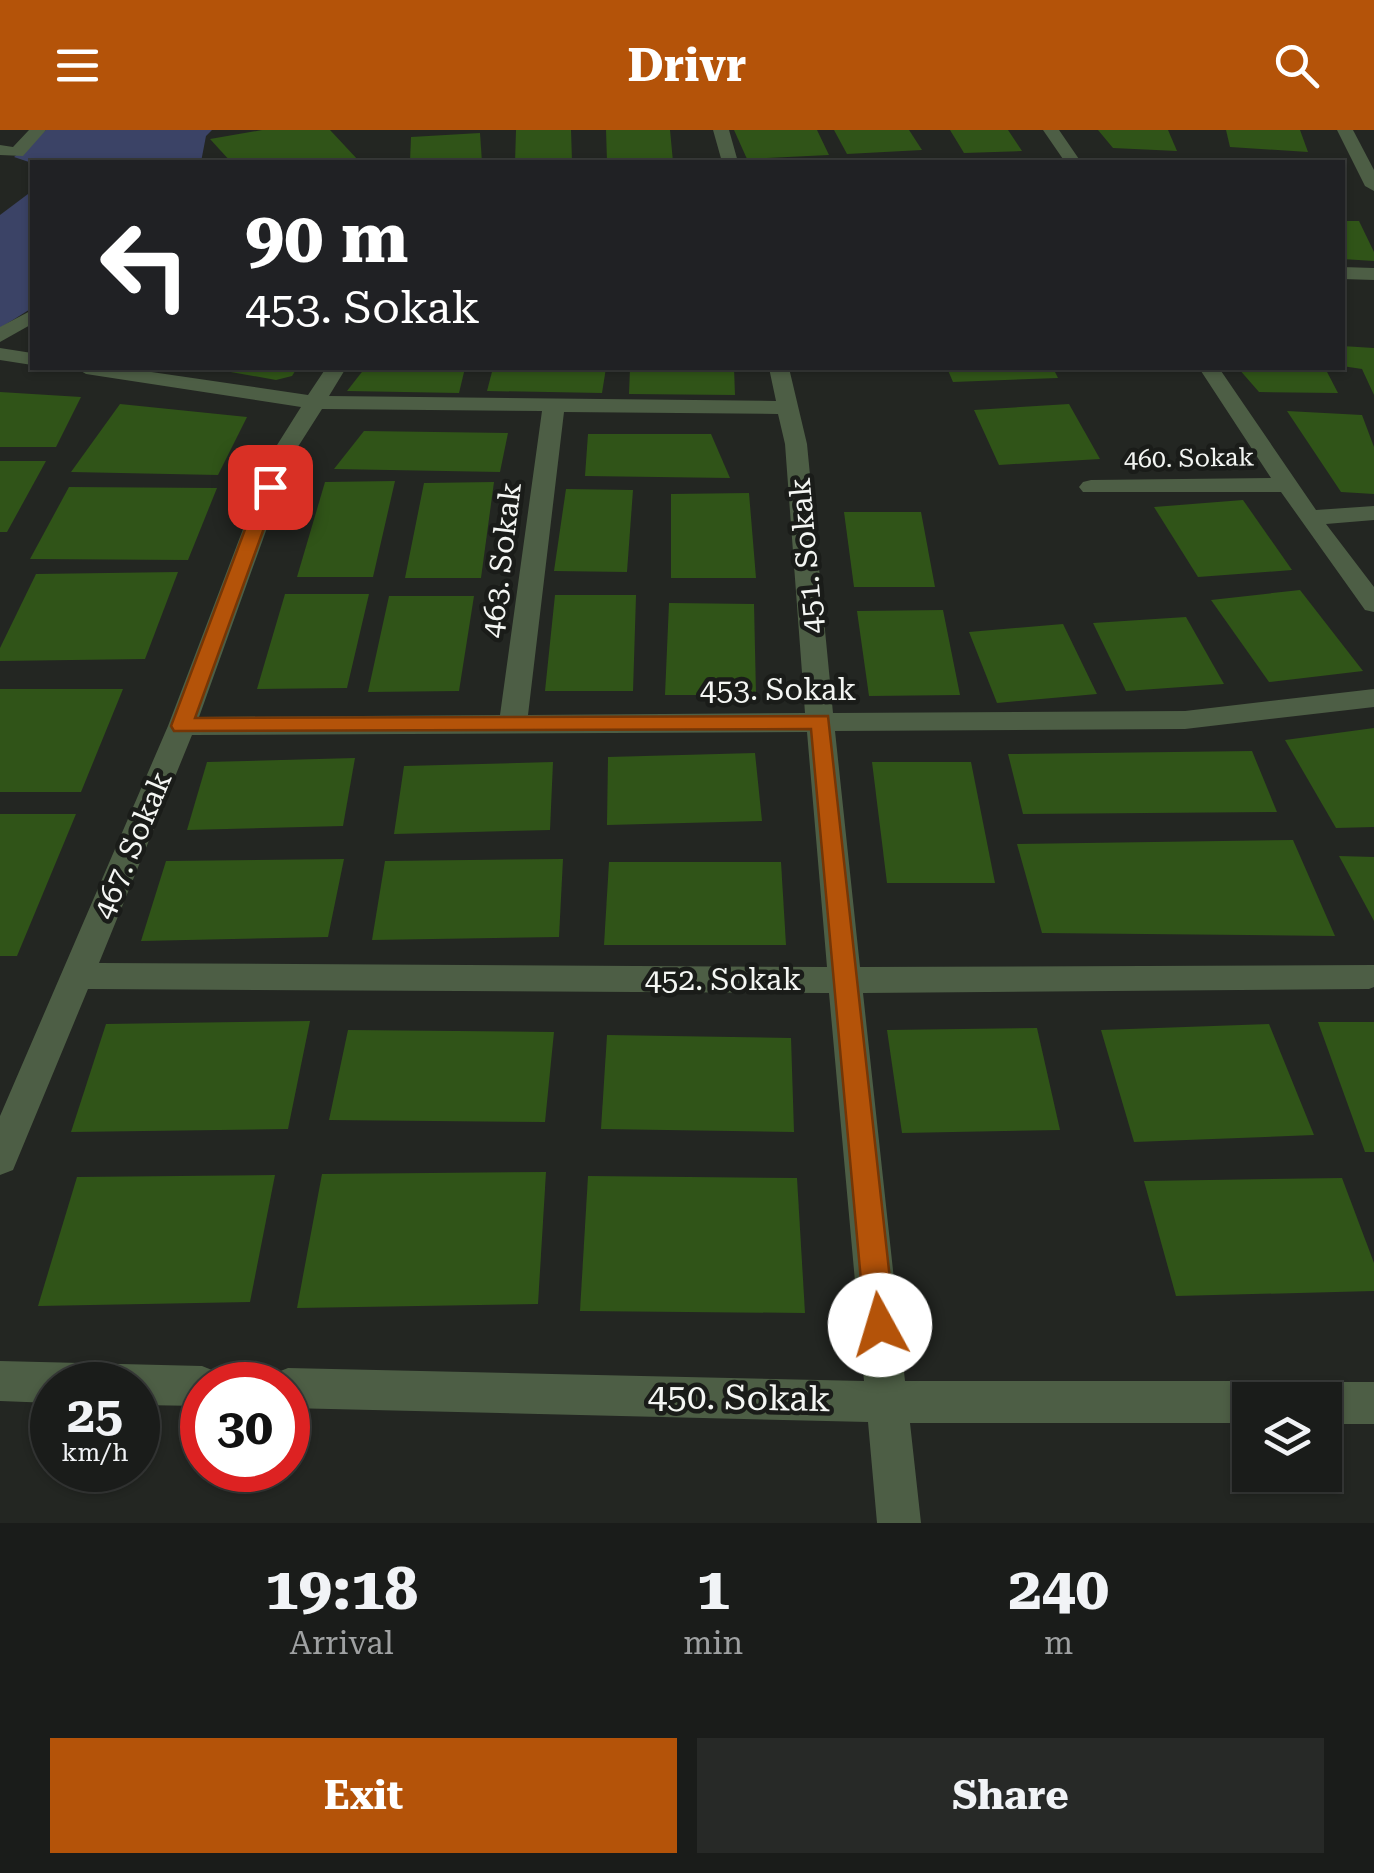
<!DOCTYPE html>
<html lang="en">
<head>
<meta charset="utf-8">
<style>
	:root { --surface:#1a1c1a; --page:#272927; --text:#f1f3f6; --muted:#9fa1a2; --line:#383a39; --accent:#b45309 }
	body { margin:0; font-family:"Roboto Serif",serif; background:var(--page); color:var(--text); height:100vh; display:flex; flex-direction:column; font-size:38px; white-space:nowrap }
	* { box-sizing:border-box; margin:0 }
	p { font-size:32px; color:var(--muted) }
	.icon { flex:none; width:55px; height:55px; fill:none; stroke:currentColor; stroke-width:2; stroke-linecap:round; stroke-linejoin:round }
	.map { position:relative; height:1393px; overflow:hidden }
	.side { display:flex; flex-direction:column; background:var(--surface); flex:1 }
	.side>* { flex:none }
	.guide { position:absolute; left:30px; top:30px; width:1315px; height:210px; border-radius:0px; box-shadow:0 2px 8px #0004,0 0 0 2px var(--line); background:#202124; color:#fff; overflow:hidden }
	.tools { position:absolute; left:1232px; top:1252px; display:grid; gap:20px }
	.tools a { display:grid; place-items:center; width:110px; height:110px; border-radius:0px; background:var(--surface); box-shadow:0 2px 8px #0004,0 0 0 2px var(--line); font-size:50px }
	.speed { position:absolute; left:30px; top:1232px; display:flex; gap:20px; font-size:50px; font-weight:700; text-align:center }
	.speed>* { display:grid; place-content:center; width:130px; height:130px; border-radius:50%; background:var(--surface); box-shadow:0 2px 8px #0004,0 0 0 2px var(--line); line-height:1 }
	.speed small { font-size:25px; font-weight:400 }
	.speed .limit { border:15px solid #d22; background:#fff; color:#111 }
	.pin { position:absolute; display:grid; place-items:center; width:85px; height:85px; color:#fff; margin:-42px; border-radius:20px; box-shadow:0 5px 15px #0006 }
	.me { position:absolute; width:110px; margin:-55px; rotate:354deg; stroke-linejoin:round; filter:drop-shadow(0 0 8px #0008) }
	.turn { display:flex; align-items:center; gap:35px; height:210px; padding:0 50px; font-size:45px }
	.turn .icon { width:130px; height:130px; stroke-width:2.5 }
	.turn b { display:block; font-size:70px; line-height:85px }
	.eta { display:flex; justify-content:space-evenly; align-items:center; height:170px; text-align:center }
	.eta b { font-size:60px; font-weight:700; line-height:70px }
	.primary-button { display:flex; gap:20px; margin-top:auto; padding:20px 50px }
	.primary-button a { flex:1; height:115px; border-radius:0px; background:var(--accent); color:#fff; font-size:40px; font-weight:700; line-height:115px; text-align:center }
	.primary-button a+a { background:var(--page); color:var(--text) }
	header { display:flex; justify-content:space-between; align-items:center; height:130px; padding:0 50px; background:var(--accent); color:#fff; font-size:45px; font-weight:700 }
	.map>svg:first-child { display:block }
	.green { fill:#3b4366 }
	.building { fill:#305418 }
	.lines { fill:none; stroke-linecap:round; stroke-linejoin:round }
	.street { fill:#4d5e45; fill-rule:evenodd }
	.route { fill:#b45309; stroke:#753606; stroke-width:2.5 }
	.labels { text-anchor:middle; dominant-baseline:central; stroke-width:9; stroke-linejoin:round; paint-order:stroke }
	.far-street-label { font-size:25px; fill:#f4f6f3; stroke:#1a1c19 }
	.street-label { font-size:30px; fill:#f4f6f3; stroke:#1a1c19 }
	.near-street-label { font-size:35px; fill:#f4f6f3; stroke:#1a1c19 }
</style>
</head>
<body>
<header><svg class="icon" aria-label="menu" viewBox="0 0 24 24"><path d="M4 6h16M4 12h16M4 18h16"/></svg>Drivr<svg class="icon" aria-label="search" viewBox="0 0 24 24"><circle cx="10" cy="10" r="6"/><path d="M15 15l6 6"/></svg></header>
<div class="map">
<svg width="1374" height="1393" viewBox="0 0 1374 1393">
	<rect width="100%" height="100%" fill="#232622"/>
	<g class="green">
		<path d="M46 0H212L206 6 201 32 32 33 14 27Z"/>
		<path d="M32 61V178L0 198V85Z"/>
	</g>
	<g class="building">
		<path d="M262 0H330L359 31 231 32 210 9Z"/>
		<path d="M516 0H571L572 32H515Z"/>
		<path d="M606 0H670L673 32H607Z"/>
		<path d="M734 0H817L829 25 747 29Z"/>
		<path d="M834 0H909L922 20 847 24Z"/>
		<path d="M950 0H1008L1022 21 964 23Z"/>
		<path d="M1098 0H1168L1177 21 1113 18Z"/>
		<path d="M1226 0H1300L1308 22 1230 17Z"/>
		<path d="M480 3 482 32H410L411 7Z"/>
		<path d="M1342 91H1359L1374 122V131L1342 129Z"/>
		<path d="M1342 216 1374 218V265L1362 239 1342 236Z"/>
		<path d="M208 238H297L292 246 276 250Z"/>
		<path d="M365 238H465L459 263 347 261Z"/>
		<path d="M493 238H606L602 263 487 261Z"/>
		<path d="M630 238H734L735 265 629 264Z"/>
		<path d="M947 238H1053L1058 248 953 252Z"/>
		<path d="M1238 238H1325L1338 263 1259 262Z"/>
		<path d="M0 262 81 267 56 317H0Z"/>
		<path d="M120 274 247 287 218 345 71 342Z"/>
		<path d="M1069 274 1100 329 999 335 974 280Z"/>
		<path d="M1287 281 1362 285 1374 317V364L1341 362Z"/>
		<path d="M364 301 508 303 500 342 334 339Z"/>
		<path d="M588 304H711L730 348 585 346Z"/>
		<path d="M0 331H46L7 402H0Z"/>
		<path d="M395 351 373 447H297L325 352Z"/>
		<path d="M494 352 481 448H405L424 353Z"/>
		<path d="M69 357 217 358 188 430 30 429Z"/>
		<path d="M566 359 633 360 627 442 554 441Z"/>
		<path d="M749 363 756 448H671V364Z"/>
		<path d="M1243 370 1292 440 1198 447 1154 377Z"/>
		<path d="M844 382H921L935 457H854Z"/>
		<path d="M178 442 145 529 0 531V518L36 444Z"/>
		<path d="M1300 460 1363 541 1269 552 1211 470Z"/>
		<path d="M285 464H369L347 558 257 559Z"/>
		<path d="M555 465H636L633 561H545Z"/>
		<path d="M389 466H474L459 561 368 562Z"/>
		<path d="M669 473 754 474 756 565H665Z"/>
		<path d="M943 480 960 565 869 566 857 481Z"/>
		<path d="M1186 487 1224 554 1126 561 1093 493Z"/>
		<path d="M1063 494 1097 564 997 573 969 502Z"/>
		<path d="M0 559H123L81 662H0Z"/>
		<path d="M1374 598V697L1336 698 1285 610Z"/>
		<path d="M1252 621 1277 682 1023 684 1008 624Z"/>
		<path d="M755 623 762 691 607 695 608 627Z"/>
		<path d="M355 628 343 696 187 700 207 632Z"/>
		<path d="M553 632 550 700 394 704 404 636Z"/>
		<path d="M872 632H971L995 753H887Z"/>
		<path d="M0 684H76L17 826H0Z"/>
		<path d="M1293 710 1335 806 1042 803 1017 714Z"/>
		<path d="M1339 726 1374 727V791Z"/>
		<path d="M344 729 328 807 141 811 166 731Z"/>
		<path d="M563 729 559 807 372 810 385 731Z"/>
		<path d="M609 732H781L786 815H604Z"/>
		<path d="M310 891 288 999 71 1002 106 894Z"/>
		<path d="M1318 892H1374V1022H1365Z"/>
		<path d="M1269 894 1314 1005 1134 1012 1101 900Z"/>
		<path d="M1037 898 1060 1000 902 1003 887 900Z"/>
		<path d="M348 900 554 902 545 992 329 990Z"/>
		<path d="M607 905 791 908 794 1002 601 999Z"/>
		<path d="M546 1042 538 1174 297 1178 322 1044Z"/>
		<path d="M275 1045 250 1172 38 1176 77 1047Z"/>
		<path d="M588 1046 797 1048 805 1183 580 1181Z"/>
		<path d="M1342 1048 1374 1133V1161L1176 1166 1144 1051Z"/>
	</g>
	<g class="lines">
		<g class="street">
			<path d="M29 0H46L23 26 0 25V15L13 17Z"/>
			<path d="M713 0H729L738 32H722Z"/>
			<path d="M1043 0H1059L1081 32H1065Z"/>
			<path d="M1337 0H1353L1374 40V61L1365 56Z"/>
			<path d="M1342 137 1374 138V150L1342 149Z"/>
			<path d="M32 180V194L0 212V197Z"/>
			<path d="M0 218 32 223V235L0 230Z"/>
			<path d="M76 238H124L308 265 326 238H346L329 266 776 271 769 238H789L807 314 833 583 1185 581 1374 559V577L1185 599 835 601 860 837 1374 835V857L1369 859 863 863 905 1251H1250L1265 1257 1270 1270H1250V1293H910L921 1393H877L868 1292 288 1278V1255H269L273 1244 288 1238 864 1251 829 863 88 859 13 1040 0 1045V986L168 596 272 323 301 277 86 244ZM322 279 542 281 500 585 199 587 294 323ZM564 282 778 284 785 314 805 583 528 585ZM807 602 827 837 99 833 192 605Z"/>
			<path d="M1199 238H1219L1316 380 1374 376V390L1326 394 1374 457V482L1365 480 1281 362H1083L1079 357 1083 352 1091 350 1271 348Z"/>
			<path d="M0 1231 202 1236 217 1242 222 1255H202V1276L138 1275V1255H52V1273L0 1271Z"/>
			<path d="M1325 1252H1374V1294H1325V1270H1306L1310 1258Z"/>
		</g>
	</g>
	<path class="route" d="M270 351 279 357 195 588 828 586 895 1195 890 1205 880 1209 869 1205 865 1195 811 599 174 601 171 596 261 357Z"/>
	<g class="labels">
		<g class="far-street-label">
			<text transform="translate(1189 328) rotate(-1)">460. Sokak</text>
		</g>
		<g class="street-label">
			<text transform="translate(806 426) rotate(-95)">451. Sokak</text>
			<text transform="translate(501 430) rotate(-83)">463. Sokak</text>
			<text x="778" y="559">453. Sokak</text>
			<text transform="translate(132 715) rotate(-67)">467. Sokak</text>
			<text x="723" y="849">452. Sokak</text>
		</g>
		<g class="near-street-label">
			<text transform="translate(739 1268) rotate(1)">450. Sokak</text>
		</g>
	</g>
</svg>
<div class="tools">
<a><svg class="icon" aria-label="layers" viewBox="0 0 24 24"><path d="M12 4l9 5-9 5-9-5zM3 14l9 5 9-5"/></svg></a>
</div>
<div class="speed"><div>25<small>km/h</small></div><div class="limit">30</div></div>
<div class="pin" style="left:270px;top:357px;background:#d93025"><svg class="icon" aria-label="arrive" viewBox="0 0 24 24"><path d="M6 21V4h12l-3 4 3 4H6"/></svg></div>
<svg class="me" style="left:880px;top:1195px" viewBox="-20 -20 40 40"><circle r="19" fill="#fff"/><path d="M0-13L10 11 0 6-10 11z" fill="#b45309"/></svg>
<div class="guide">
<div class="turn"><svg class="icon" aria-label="left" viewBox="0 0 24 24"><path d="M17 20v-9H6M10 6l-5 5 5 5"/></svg><div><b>90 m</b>453. Sokak</div></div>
</div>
</div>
<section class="side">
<div class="eta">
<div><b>19:18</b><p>Arrival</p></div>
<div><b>1</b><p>min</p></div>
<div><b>240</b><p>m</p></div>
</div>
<div class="primary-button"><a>Exit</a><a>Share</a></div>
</section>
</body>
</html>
